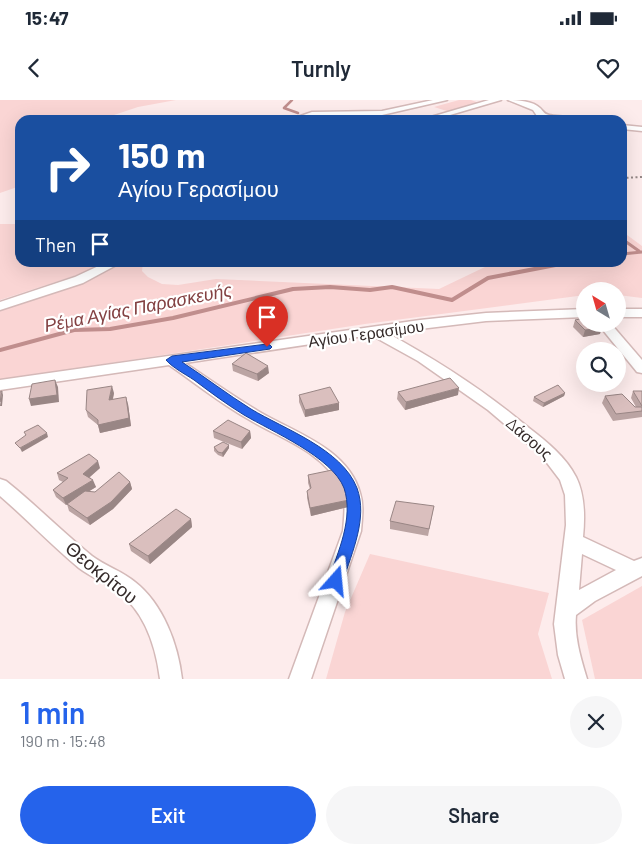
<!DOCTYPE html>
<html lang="en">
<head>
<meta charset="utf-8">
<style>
	:root { --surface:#fff; --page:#f6f6f7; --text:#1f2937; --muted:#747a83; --accent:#2563eb }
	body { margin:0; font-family:Barlow,sans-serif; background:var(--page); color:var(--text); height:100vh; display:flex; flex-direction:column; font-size:19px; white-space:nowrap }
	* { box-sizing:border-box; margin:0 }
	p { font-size:16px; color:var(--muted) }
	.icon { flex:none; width:28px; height:28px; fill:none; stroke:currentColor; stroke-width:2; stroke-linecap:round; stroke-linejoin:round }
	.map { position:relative; height:579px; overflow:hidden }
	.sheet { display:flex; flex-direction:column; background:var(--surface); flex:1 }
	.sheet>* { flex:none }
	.hud { position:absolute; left:15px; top:15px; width:612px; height:152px; border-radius:15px; box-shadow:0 5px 20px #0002; background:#1a4fa0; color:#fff; overflow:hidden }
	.needle { width:32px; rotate:323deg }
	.buttons { position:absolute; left:576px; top:182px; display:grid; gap:10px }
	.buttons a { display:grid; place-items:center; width:50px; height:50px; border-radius:50%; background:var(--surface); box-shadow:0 5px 20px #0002; font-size:25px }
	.pin { position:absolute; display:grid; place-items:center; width:42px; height:42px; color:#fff; margin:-51px -21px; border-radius:50% 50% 50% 0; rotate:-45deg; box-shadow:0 0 5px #0007 }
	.pin .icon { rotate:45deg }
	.me { position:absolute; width:55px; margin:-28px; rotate:18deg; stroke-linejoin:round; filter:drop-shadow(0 0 4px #0008) }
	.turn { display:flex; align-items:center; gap:18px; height:105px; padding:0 20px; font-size:22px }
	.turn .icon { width:65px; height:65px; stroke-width:2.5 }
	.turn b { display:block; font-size:35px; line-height:42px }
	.then { display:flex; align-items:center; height:48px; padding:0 20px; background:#0003; gap:10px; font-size:19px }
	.round { display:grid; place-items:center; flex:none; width:52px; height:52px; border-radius:26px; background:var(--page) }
	.headline { display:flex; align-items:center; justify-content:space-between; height:85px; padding:0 20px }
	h1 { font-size:30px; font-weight:600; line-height:38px; color:var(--accent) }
	.button { display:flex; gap:10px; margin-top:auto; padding:10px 20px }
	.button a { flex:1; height:58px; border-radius:30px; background:var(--accent); color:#fff; font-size:20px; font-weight:600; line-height:58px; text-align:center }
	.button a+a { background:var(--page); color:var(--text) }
	.status { display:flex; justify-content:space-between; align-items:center; height:35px; padding:0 25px; background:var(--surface); direction:ltr }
	.status svg { height:14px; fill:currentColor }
	header { display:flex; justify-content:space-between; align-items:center; height:65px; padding:0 20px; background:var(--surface); font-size:22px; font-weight:600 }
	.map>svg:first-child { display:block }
	.green { fill:#fad5d4 }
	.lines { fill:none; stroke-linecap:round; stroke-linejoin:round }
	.stream-far2 { stroke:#c08e8d; stroke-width:2.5 }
	.stream-far1 { stroke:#c08e8d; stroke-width:3 }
	.stream { stroke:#c08e8d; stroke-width:4 }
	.minor-casing { stroke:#d4b9b8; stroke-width:3 }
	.path-far1 { stroke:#958887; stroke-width:1; stroke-dasharray:1 2; stroke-linecap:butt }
	.path { stroke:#958887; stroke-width:2; stroke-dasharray:2 2.5; stroke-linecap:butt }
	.minor { fill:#fff; fill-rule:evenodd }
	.wall { fill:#bba4a3 }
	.shaded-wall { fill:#998685 }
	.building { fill:#dabfbe; stroke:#998685 }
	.route { fill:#2563eb; stroke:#184099 }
	.labels { text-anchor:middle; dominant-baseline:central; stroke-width:4.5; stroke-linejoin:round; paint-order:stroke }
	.street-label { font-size:16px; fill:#352b2a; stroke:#fff }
	.water-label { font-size:18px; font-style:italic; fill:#834142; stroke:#fff }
	.near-street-label { font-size:19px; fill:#352b2a; stroke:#fff }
</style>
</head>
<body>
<div class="status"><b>15:47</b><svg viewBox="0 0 49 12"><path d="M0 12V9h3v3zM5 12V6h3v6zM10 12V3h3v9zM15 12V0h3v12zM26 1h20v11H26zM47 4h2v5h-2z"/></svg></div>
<header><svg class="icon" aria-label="back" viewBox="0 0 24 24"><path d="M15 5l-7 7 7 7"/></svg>Turnly<svg class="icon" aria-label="heart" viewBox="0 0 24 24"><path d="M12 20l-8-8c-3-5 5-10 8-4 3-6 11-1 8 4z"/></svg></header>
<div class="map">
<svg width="642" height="579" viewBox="0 0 642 579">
	<rect width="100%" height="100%" fill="#fdecec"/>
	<g class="green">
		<path d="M0 0H176L138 7 111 16 110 20H20V86L0 93Z"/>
		<path d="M459 0H471L482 4 450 12 434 7Z"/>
		<path d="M0 124H20V162L103 163 80 174 0 200Z"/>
		<path d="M623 132 642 146V198L618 195V191H585V195L365 224 0 280V209L95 176 122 163H143L142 171 148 177 162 184 178 185 216 179 439 189 487 166 501 163 622 162Z"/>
		<path d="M370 454 549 493 538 534 552 579H326L345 512Z"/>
		<path d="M642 486V579H595L582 520Z"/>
	</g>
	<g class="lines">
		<g class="stream-far2">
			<path d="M292 0 284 8 298 13"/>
			<path d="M313 18 316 20"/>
		</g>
		<g class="stream-far1">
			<path d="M622 139 639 151"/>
			<path d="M622 154 642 152"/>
		</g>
		<path class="stream" d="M0 250 74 230 110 229 173 218 293 189 330 187 370 190 392 187 452 200 488 178 571 162"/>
		<defs>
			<g id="minor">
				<path d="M433 0H447L382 15 313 16 301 20H289L312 12 382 11Z"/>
				<path d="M489 0H501L433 20 424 19Z"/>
				<path d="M508 0C518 0 533 1 540 8 543 11 544 14 549 15 558 17 569 15 577 20L544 19 537 16 533 10Z"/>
				<path d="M622 25 642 27V31L622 29Z"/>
				<path d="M107 162H122L83 183 0 210V202L75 177Z"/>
				<path d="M585 209V217L486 221 387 233C437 260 485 291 529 328 546 341 566 357 576 377 585 395 585 417 583 437L634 461 642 458V476L595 501 576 515C574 537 581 559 587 579H565L558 555 554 524 566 425 565 395 560 380 541 355 488 310 418 261 371 235 185 263C209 279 233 296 258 311 293 332 348 348 360 393 364 405 362 418 361 431L311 579H289L343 431C344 417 347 399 340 386 322 351 279 338 248 319 220 303 195 283 169 265L0 290V280L420 220 486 213ZM582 454 616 470 579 490Z"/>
				<rect x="618" y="209" width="24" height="8"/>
				<path d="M598 224H611L642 260V273L637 272Z"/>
				<path d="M0 379 6 381 17 390C43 412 66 435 92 456 105 466 122 471 135 482 163 504 178 544 182 579H160C156 547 145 512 118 492 106 483 91 477 79 468 51 445 27 419 0 396Z"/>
			</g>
		</defs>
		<use href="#minor" class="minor-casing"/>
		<path class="path-far1" d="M202 20 217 17 224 20"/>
		<path class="path" d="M622 78 642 77"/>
		<use href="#minor" class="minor"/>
	</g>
	<g class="wall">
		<path d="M575 220 600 234 583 237 573 227Z"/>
		<path d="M232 264 269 273 258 281 233 271Z"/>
		<path d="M633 291H642V317L613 321 602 303 605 296 636 307 631 298Z"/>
		<path d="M398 292 458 295 405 310 397 299Z"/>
		<path d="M114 293 113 299 128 304 131 326 100 333 98 325 88 317 86 310Z"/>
		<path d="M565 293 564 296 543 307 533 301 534 297Z"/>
		<path d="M299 295 339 310 305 317 299 302Z"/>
		<path d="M213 331H250L251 338 242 349 214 338Z"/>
		<path d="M214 347 229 348 223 357 218 355 214 351Z"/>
		<path d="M100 368 90 377 96 387 88 392H95L130 382 132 389 113 409 90 425 69 411 67 404 66 405 56 397 53 390 63 382 59 380 57 373Z"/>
		<path d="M308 375 348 407 311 416 307 398V391L310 389 308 383Z"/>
		<path d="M434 406 428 436 390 429V421Z"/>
		<path d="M191 419 192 427 150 464 131 451 129 444Z"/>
	</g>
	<g class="shaded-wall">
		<path d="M602 228 600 234 583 237 585 230Z"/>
		<path d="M268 266 269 273 258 281 257 274Z"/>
		<path d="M55 280 58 287 59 302 31 306 29 299Z"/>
		<path d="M112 286 114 293 111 307 109 300Z"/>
		<path d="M459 288 458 295 405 310 406 302Z"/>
		<path d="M2 291 3 295 2 306H0Z"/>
		<path d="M565 293 564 296 543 307 544 303Z"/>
		<path d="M126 297 128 304 131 326 100 333 98 325Z"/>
		<path d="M339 303V310L305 317V310Z"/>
		<path d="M250 331 251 338 242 349 241 342Z"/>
		<path d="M47 333 48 337 22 352 20 348Z"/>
		<path d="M229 345V348L223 357 222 353Z"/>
		<path d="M98 361 100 368 85 381 83 374Z"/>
		<path d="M93 380 96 387 66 405 63 398Z"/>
		<path d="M130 382 132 389 113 409 90 425 87 418Z"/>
		<path d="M349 400 348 407 311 416 310 408Z"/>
		<path d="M191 419 192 427 150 464 148 456Z"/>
	</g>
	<g class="building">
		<path d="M585 218V224H600L602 228 585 230 575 220Z"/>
		<path d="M246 253 268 266 257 274 232 264Z"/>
		<path d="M450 278 459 288 406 302 398 292Z"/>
		<path d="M55 280 57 295 29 299 32 284Z"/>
		<path d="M558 285 565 293 544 303 534 297Z"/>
		<path d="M112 286 109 300 126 297 129 318 98 325V320L86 310 87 290Z"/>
		<path d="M330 287 339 303 305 310 299 295Z"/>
		<path d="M2 291 0 302V292Z"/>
		<path d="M633 291H642V306Z"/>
		<path d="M622 294 635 307H642V311L616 314 605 296Z"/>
		<path d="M228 320 250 331 241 342 213 331Z"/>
		<path d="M38 325 47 333 20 348 15 343 26 335 24 332Z"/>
		<path d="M223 342 229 345 222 353 218 352 214 347Z"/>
		<path d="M89 354 98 361 83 374 93 380 63 398 53 390 68 378 57 373Z"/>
		<path d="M337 369 349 400 310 408 307 391 311 388 308 375Z"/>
		<path d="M119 372 130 382 111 402 87 418 67 404 85 391 95 392Z"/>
		<path d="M396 401 434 406 429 429 390 421Z"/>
		<path d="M176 409 191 419 148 456 129 444Z"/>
	</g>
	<path class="route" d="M267 244 270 245 272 247 270 249 182 262C205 277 227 294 251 309 284 329 342 349 357 388 368 418 352 452 343 481L341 485 336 487 331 485 328 481C338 452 354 418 344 388 332 357 271 331 244 315 226 304 210 292 194 280 185 274 173 268 166 260L172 256Z"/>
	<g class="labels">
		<g class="street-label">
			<text transform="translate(366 233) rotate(-8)">Αγίου Γερασίμου</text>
			<text transform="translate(530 338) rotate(41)">Δάσους</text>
		</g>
		<g class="water-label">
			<text transform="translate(138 207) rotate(-11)">Ρέμα Αγίας Παρασκευής</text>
		</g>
		<g class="near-street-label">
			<text transform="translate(102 472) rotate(39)">Θεοκρίτου</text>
		</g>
	</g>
</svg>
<div class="buttons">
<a><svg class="needle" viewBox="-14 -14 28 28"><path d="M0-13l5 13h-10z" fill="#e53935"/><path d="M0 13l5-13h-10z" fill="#747a83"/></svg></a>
<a><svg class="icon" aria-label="search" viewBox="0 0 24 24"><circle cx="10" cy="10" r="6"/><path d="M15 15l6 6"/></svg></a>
</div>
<div class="pin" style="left:267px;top:247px;background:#d93025"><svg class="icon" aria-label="arrive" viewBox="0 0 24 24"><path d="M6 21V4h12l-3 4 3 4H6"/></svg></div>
<svg class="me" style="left:336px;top:481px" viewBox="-20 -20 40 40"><path d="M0-17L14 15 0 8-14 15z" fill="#2563eb" stroke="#fff" stroke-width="4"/></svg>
<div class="hud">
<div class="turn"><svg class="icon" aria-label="right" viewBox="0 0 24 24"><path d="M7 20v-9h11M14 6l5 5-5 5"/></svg><div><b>150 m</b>Αγίου Γερασίμου</div></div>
<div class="then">Then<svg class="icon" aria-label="arrive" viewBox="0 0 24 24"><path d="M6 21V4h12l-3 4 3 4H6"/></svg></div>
</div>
</div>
<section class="sheet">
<div class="headline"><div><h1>1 min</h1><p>190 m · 15:48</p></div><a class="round"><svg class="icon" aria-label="close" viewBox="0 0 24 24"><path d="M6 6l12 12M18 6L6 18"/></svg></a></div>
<div class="button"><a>Exit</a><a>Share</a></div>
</section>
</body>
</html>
